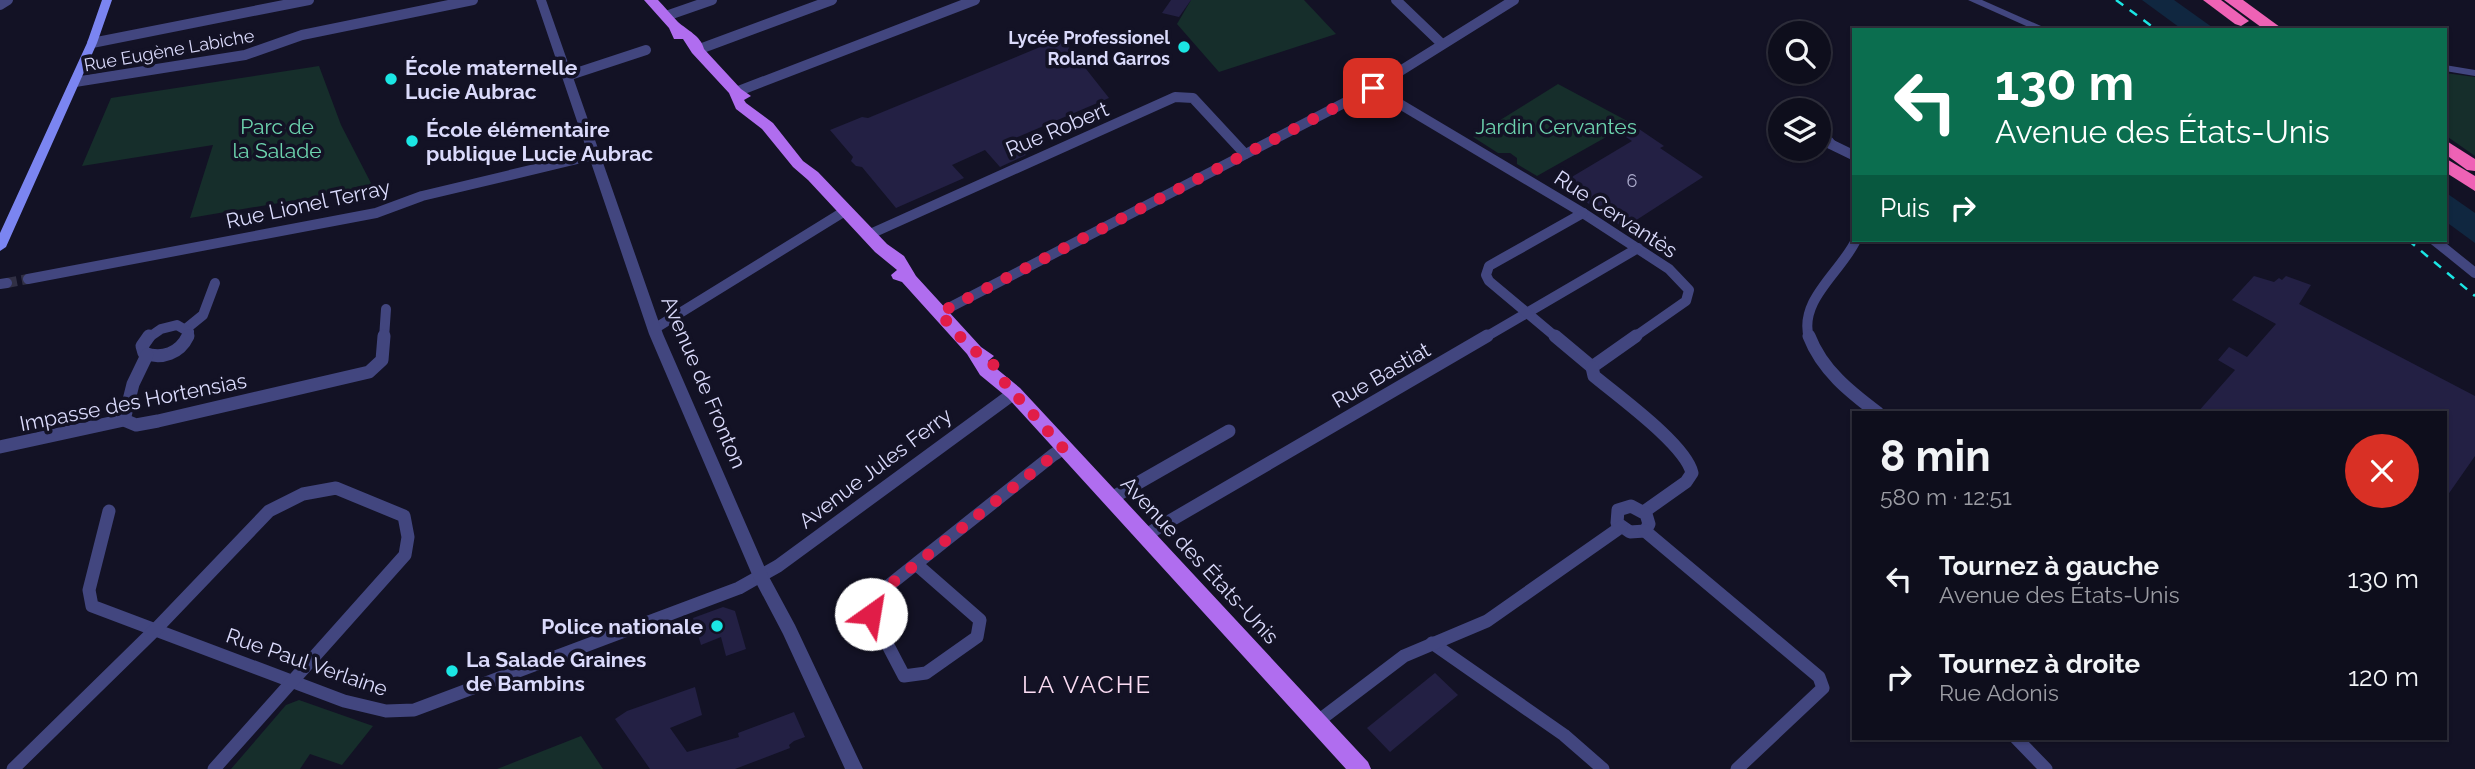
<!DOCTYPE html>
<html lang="fr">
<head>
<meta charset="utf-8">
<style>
	:root { --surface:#0e0e1c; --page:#1c1c29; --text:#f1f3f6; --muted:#9b9ca3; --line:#2e2e3b }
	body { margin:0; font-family:Raleway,sans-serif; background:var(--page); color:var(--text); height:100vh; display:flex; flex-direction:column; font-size:26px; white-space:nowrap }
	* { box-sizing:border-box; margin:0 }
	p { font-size:23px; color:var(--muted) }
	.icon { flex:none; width:38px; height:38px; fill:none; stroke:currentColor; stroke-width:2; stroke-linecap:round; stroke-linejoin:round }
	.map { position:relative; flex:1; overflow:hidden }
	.details { position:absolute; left:1852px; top:411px; width:595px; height:329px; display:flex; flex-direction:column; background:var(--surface); border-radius:0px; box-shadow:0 2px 5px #0004,0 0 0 2px var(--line) }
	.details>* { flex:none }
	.hud { position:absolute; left:1852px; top:28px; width:595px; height:214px; border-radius:0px; box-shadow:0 2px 5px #0004,0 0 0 2px var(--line); background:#0b6e4f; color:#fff; overflow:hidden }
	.buttons { position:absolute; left:1768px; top:21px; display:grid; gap:14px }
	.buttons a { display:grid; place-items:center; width:63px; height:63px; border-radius:50%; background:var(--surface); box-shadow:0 2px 5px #0004,0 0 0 2px var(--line); font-size:35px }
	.pin { position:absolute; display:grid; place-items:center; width:60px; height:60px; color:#fff; margin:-30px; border-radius:14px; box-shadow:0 4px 10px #0006 }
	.me { position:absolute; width:77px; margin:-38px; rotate:32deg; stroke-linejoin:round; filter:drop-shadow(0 0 5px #0008) }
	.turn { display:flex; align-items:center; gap:24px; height:147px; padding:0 28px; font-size:32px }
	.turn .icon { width:91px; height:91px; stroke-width:2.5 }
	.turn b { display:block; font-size:49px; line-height:60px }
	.then { display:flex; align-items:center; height:66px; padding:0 28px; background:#0003; gap:14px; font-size:26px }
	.round { display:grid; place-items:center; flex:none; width:74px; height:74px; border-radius:37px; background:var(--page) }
	.summary { display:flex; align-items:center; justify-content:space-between; height:119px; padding:0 28px }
	h1 { font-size:42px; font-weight:700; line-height:52px }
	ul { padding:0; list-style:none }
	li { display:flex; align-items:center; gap:21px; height:98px; padding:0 28px }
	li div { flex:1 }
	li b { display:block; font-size:26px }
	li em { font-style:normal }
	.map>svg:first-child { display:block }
	.green { fill:#162e2b }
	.water { fill:#102740 }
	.building { fill:#232044 }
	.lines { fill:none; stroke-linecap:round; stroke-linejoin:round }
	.minor-tunnel { stroke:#313045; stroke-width:10; stroke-dasharray:10 5; stroke-linecap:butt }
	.minor-far1 { stroke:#42467f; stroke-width:10 }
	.minor { stroke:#42467f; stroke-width:13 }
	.tertiary { fill:#42467f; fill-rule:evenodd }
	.secondary { fill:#7b85f1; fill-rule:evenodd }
	.primary { fill:#b06def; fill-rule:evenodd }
	.motorway { fill:#ee62b5; fill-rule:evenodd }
	.rail { stroke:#1be6e4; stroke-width:2.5; stroke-dasharray:9 8; stroke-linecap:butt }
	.route { stroke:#e11d48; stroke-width:12; stroke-dasharray:0 21.6 }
	.poi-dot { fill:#1be6e4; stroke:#131225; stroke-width:2.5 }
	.labels { text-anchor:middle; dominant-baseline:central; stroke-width:7; stroke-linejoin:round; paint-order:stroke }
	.far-poi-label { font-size:18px; font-weight:bold; fill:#dadafb; stroke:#131225; text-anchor:end }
	.far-street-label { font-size:18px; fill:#dadafb; stroke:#131225 }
	.number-label { font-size:18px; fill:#acaccd }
	.poi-label { font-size:21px; font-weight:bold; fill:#dadafb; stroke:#131225; text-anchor:start }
	.park-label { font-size:21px; fill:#6dd4af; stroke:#131225 }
	.street-label { font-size:21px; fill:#dadafb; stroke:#131225 }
	.quarter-label { font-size:24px; letter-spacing:2px; fill:#fbdcf3; stroke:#131225 }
</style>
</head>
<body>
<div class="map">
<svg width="2475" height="769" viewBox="0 0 2475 769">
	<rect width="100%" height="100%" fill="#131225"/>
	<g class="green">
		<path d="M1191 0H1304L1336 34 1219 72 1177 24Z"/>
		<path d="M319 66 341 125 373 187 190 218 213 145 82 166 111 98Z"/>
		<path d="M2445 73 2475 77V156L2445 135Z"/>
		<path d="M1558 84 1631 123 1537 176 1517 164V158L1510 153H1498L1473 137Z"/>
		<path d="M299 700 373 726 342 765 310 754 300 769H231L286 705Z"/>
		<path d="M581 736 603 769H497Z"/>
	</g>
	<g class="water">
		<path d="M2142 0H2174L2216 30H2183Z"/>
		<path d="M2445 192 2475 213V243L2445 221Z"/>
	</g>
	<g class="building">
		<path d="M1171 0H1191L1179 17 1162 13Z"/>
		<path d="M1060 36 1109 98 1011 140 1026 155 1000 167 985 150 952 165 964 178 896 208 862 167 856 166 851 161 853 157 830 130 862 117 868 118 1045 45 1043 43Z"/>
		<path d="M1639 129 1664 146 1660 148 1703 177 1624 228 1560 184 1632 141 1626 137Z"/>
		<path d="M2254 276 2274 282 2279 278 2282 280 2286 276 2311 285 2299 304 2475 396V456L2445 499V413H2197L2235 370 2218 360 2229 347 2247 357 2276 324 2232 300Z"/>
		<path d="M723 607 735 611 746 649 726 656 721 637 701 645 693 618Z"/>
		<path d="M1435 673 1458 695 1390 752 1367 728Z"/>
		<path d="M695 687 702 715 670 728 687 752 739 737 738 733 794 712 805 737 794 741 789 745 790 748 735 769H650L615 719 627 711Z"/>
	</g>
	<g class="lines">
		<path class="minor-tunnel" d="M7 283 28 279"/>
		<g class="minor-far1">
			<path d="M1396 0 1442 44"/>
			<path d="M0 5 8 0"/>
			<path d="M666 16 712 0"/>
			<path d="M92 43 309 0"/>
			<path d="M697 50 832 0"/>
			<path d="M567 76 646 50"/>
			<path d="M75 82 245 55 302 35 473 0"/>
			<path d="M1373 88 1583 213"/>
			<path d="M736 92 975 0"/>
			<path d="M1818 116 1825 121 1823 134 1831 144"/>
			<path d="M1818 138 1853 155"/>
			<path d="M1583 213 1669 269 1689 290 1686 301 1633 338"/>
			<path d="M868 235 1175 97 1193 98 1245 154"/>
			<path d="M2434 240 2475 273"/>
			<path d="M28 279 376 213 422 196 594 155"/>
			<path d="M0 284 7 283"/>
			<path d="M939 313 1373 88 1514 0"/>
			<path d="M187 328 203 315 215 283"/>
			<path d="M654 329 845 211"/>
			<path d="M148 338 161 329 177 325 189 332 187 338"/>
			<path d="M384 338 386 309"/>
			<path d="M1484 338 1638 248"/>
			<path d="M1557 338 1489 281 1486 275 1489 266 1583 213"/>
			<path d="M1809 338C1798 300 1842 271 1856 240"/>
		</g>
		<g class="minor">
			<path d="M149 336 142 346 144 353C162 360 180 353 188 336"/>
			<path d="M1555 336 1592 367 1636 336"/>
			<path d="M1809 336C1822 370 1850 392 1878 413"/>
			<path d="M1592 367 1594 376C1618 396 1686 445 1692 473L1686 482 1645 511"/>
			<path d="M124 420 133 384 147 355"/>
			<path d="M0 447 124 420 136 425 158 421 369 372 382 360 384 336"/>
			<path d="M1110 499 1229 431"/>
			<path d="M1631 506 1646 514 1649 524 1645 531 1630 532 1617 523 1618 510Z"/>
			<path d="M109 511 89 590 92 606 344 701 386 711 414 710 739 588 778 566 1014 393"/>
			<path d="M1645 531 1819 677 1823 688 1737 769"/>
			<path d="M1144 536 1487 336"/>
			<path d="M916 564 980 620 977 637 926 673 904 676 871 613 873 598 1053 455 1064 448"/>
			<path d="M1432 643 1564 735 1603 769"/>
			<path d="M1317 722 1404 656 1487 621 1621 527"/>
			<path d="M2016 738 2046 769"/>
			<path d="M13 769 156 629 269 511 303 494 336 488 404 516 408 537 405 555 214 769"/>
		</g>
		<g class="tertiary">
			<path d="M536 0H546L663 334 768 575 795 625 863 769H845L783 634 753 577 649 334Z"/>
			<path d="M1968 0H1982L2050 30H2035Z"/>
			<path d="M2445 65 2475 70V76L2445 71Z"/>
		</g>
		<path class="secondary" d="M102 0H112L97 43 6 247 0 251V233L87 43Z"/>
		<path class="primary" d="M644 0H658C665 7 671 15 678 22 687 30 701 36 704 49L741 89 751 96 744 100 746 103 773 123 803 161 818 172 887 244 904 256 916 276 981 347 994 356 988 361 992 365 1020 388 1368 762 1371 769H1346L1008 398 980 375 967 354 902 282 893 279 891 275 897 270 875 252 808 180 793 167 762 129 736 109 729 93 692 53 683 39H674L669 28Z"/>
		<g class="motorway">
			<path d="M2203 0H2221L2249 21 2241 26 2235 24Z"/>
			<path d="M2224 0H2243L2284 30H2265Z"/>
			<path d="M2445 140 2475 159V171L2467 170 2445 154Z"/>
			<path d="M2445 158 2475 176V191L2445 172Z"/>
		</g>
		<g class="rail">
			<path d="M2116 0 2157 30"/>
			<path d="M2408 240 2475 296"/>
		</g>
	</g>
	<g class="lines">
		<path class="route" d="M871 614 873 598 1063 448 1005 383C1000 366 988 361 975 351 962 341 951 325 939 313L1373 88"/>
	</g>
	<g class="poi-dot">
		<circle cx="1184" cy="47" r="7"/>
		<circle cx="391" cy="79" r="7"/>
		<circle cx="412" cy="141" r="7"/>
		<circle cx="717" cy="626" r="7"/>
		<circle cx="452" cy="671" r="7"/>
	</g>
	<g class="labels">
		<g class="far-poi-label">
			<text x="1170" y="37">Lycée Professionel<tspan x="1170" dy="21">Roland Garros</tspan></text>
		</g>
		<g class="far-street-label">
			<text transform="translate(169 50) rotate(-10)">Rue Eugène Labiche</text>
		</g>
		<g class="number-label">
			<text x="1632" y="180">6</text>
		</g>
		<g class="poi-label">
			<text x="405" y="67">École maternelle<tspan x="405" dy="24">Lucie Aubrac</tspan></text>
			<text x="426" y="129">École élémentaire<tspan x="426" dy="24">publique Lucie Aubrac</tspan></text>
			<text x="703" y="626" text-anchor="end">Police nationale</text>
			<text x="466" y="659">La Salade Graines<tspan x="466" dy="24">de Bambins</tspan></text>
		</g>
		<g class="park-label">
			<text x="277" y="126">Parc de<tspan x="277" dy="24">la Salade</tspan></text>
			<text x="1556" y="126">Jardin Cervantes</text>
		</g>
		<g class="street-label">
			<text transform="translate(1057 129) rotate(-23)">Rue Robert</text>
			<text transform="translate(308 204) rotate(-12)">Rue Lionel Terray</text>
			<text transform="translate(1616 214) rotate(33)">Rue Cervantès</text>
			<text transform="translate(1381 375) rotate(-30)">Rue Bastiat</text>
			<text transform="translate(704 382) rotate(67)">Avenue de Fronton</text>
			<text transform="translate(133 402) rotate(-11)">Impasse des Hortensias</text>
			<text transform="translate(875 468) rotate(-37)">Avenue Jules Ferry</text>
			<text transform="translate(1200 560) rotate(47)">Avenue des États-Unis</text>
			<text transform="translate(307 662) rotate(19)">Rue Paul Verlaine</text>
		</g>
		<g class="quarter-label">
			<text x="1087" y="684">LA VACHE</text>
		</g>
	</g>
</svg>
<div class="buttons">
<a><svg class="icon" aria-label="search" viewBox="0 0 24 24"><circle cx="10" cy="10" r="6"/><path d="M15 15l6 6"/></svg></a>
<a><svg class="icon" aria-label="layers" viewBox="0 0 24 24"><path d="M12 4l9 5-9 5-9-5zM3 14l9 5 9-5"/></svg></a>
</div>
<div class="pin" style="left:1373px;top:88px;background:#d93025"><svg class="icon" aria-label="arrive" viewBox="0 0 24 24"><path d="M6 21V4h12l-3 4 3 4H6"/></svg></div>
<svg class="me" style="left:871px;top:614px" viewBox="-20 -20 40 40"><circle r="19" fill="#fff"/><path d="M0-13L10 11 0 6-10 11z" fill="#e11d48"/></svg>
<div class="hud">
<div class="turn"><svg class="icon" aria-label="left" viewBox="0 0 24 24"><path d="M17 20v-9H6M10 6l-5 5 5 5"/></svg><div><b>130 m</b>Avenue des États-Unis</div></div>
<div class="then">Puis<svg class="icon" aria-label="right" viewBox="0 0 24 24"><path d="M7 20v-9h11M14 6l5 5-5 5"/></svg></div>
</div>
<section class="details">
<div class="summary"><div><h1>8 min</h1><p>580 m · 12:51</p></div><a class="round" style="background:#d93025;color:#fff"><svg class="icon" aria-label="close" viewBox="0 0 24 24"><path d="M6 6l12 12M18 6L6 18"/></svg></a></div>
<ul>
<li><svg class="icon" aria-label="left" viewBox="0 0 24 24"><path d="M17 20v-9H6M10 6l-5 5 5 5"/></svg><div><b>Tournez à gauche</b><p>Avenue des États-Unis</p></div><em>130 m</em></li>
<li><svg class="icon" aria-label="right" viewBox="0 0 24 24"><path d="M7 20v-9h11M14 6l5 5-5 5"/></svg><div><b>Tournez à droite</b><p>Rue Adonis</p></div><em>120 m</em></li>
</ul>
</section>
</div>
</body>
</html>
